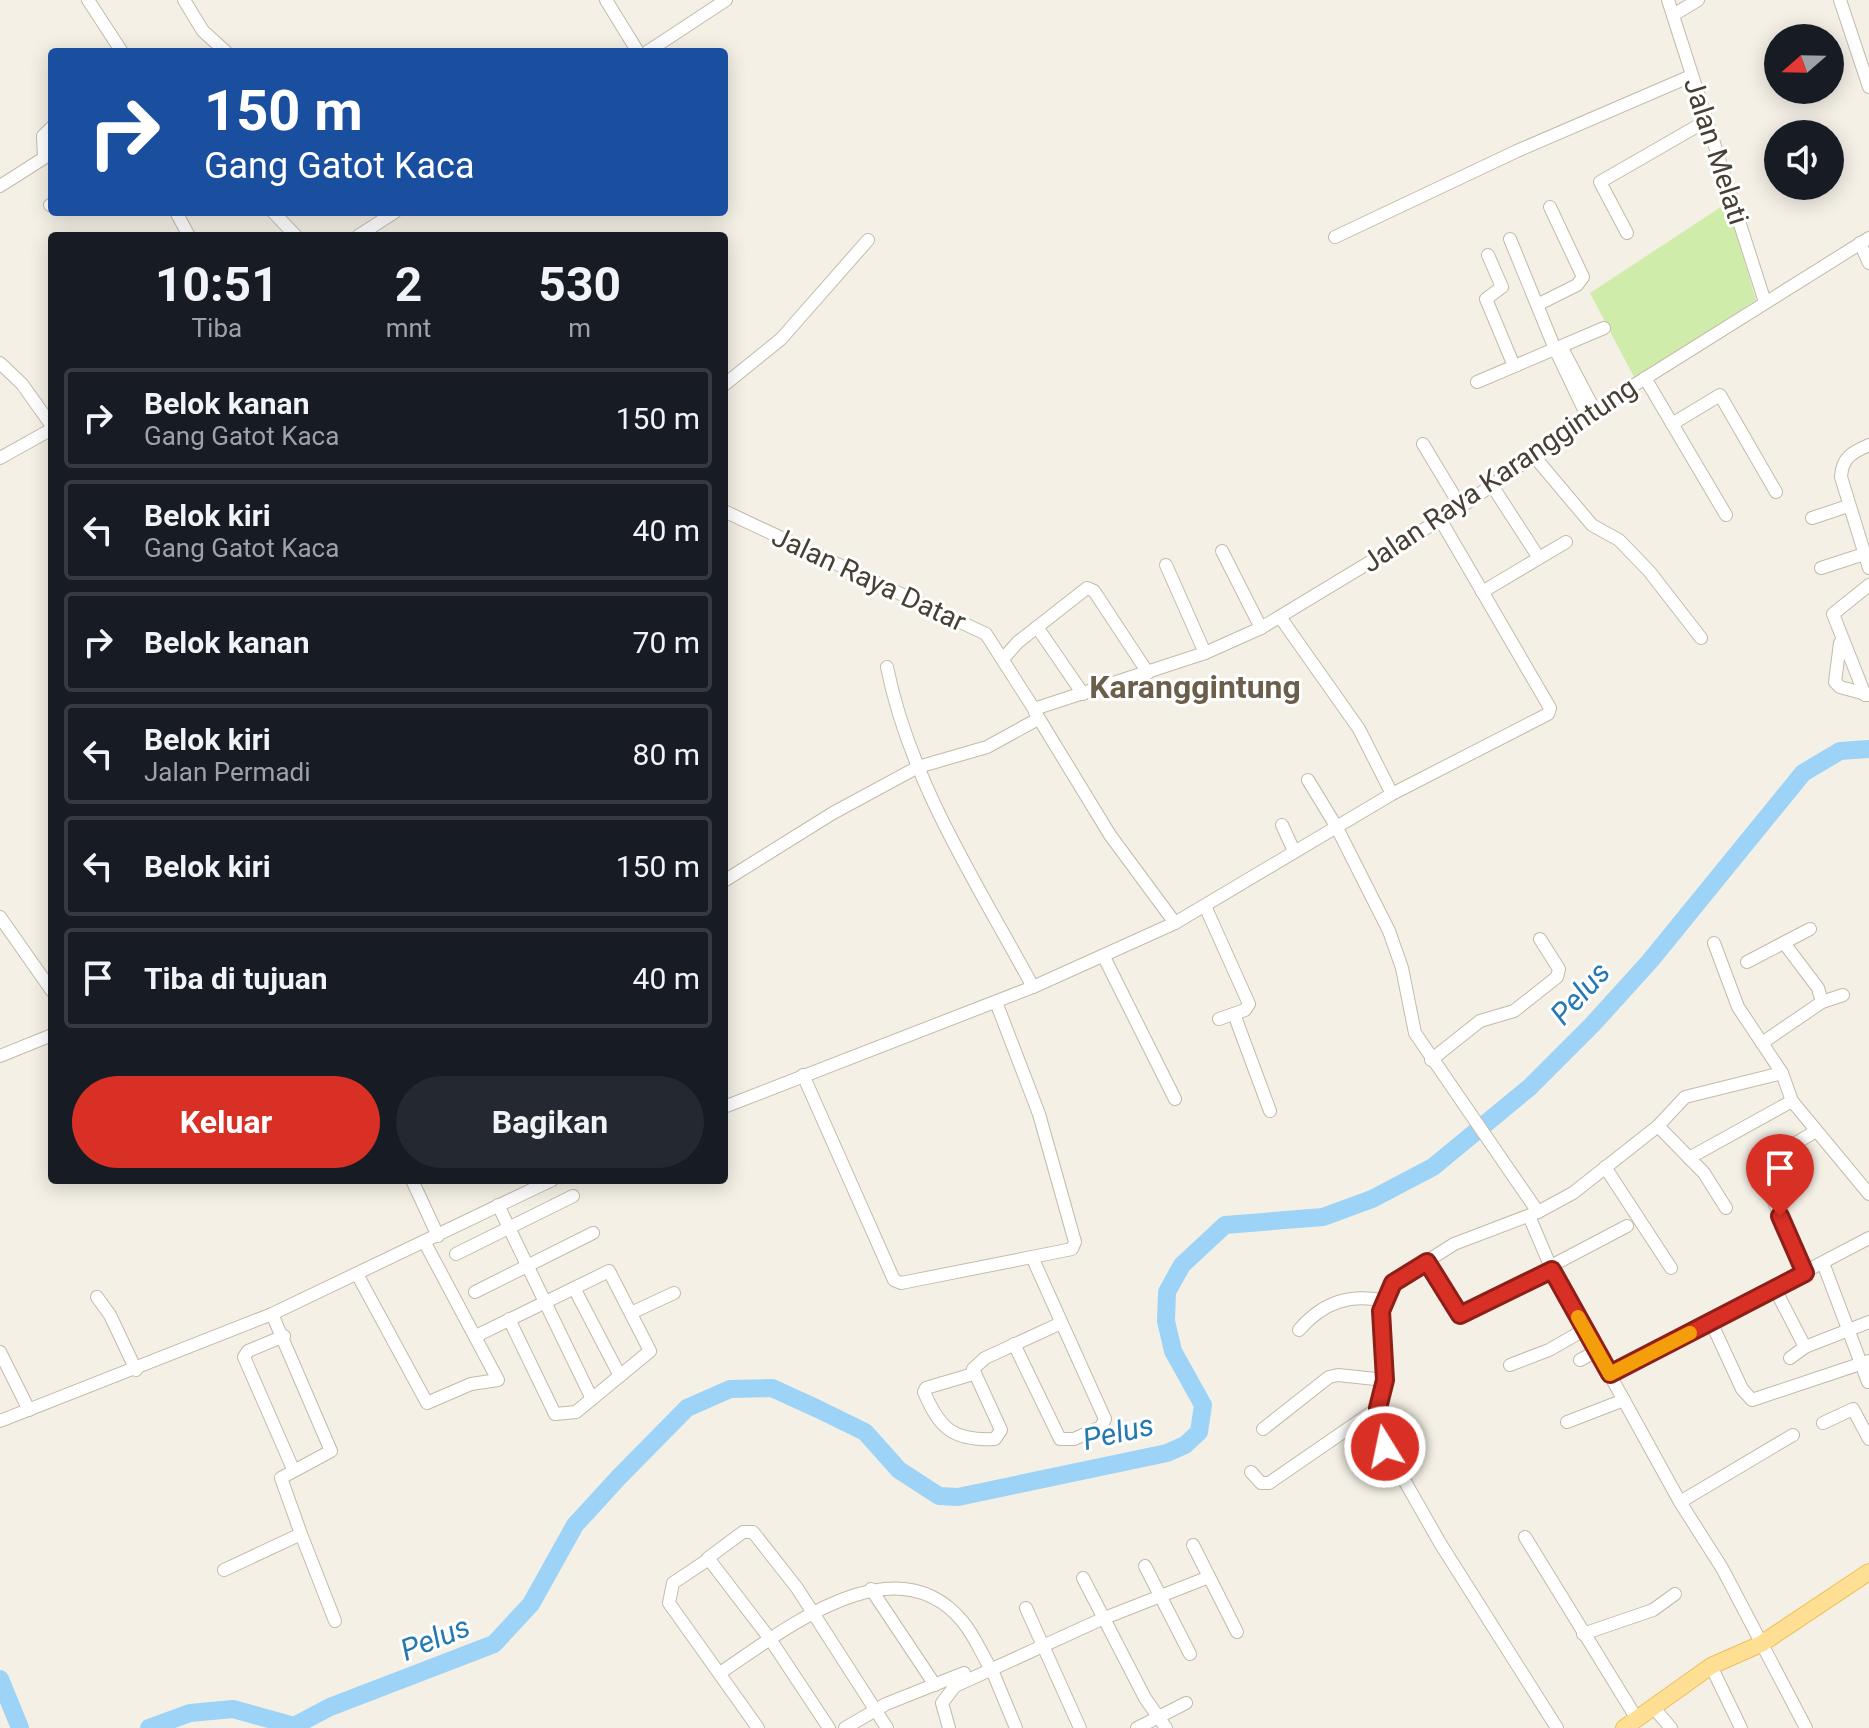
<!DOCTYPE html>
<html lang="id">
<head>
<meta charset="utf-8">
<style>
	:root { --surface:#171b24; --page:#242831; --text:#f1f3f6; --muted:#9ea1a6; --line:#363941; --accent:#d93025 }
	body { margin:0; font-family:Roboto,sans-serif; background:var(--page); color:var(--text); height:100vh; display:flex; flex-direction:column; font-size:30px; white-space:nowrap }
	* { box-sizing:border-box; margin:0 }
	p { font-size:26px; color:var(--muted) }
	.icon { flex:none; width:44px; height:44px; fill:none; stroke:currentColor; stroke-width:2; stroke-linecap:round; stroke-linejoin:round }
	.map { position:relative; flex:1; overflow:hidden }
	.side { position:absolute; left:48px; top:232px; width:680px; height:952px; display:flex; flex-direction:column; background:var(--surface); border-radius:8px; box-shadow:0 4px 20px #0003 }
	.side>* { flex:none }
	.hud { position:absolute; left:48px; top:48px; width:680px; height:168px; border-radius:8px; box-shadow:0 4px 20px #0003; background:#1a4fa0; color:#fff; overflow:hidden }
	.needle { width:52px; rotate:250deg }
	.fabs { position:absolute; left:1764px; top:24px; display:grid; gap:16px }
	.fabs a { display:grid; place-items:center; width:80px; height:80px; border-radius:50%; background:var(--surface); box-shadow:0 4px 20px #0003; font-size:40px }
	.pin { position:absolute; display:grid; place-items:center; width:68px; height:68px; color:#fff; margin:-82px -34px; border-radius:50% 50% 50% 0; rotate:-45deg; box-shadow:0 0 8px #0007 }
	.pin .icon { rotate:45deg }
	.me { position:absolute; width:88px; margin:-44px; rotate:350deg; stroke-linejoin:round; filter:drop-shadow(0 0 6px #0008) }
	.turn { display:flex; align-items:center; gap:28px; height:168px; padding:0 24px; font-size:36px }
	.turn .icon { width:104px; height:104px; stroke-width:2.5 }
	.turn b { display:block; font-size:56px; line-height:68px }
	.eta { display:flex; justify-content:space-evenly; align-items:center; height:136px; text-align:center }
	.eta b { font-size:48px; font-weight:700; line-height:56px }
	.cta { display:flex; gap:16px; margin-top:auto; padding:16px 24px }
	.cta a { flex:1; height:92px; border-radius:48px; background:var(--accent); color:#fff; font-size:32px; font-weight:700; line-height:92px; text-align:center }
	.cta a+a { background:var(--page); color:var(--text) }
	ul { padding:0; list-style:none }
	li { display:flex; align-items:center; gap:24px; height:100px; margin:0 16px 12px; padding:0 8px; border:4px solid var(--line); border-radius:8px }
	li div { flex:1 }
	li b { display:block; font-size:30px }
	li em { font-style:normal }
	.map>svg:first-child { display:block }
	.green { fill:#d0ecab }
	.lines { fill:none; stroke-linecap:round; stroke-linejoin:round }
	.river { stroke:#9dd3f6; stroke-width:18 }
	.minor-casing { stroke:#c4baab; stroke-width:14 }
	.major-casing { stroke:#edbf5b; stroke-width:18 }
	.minor { stroke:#fff; stroke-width:12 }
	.major { stroke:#ffdf94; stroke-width:16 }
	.route-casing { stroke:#8d1f18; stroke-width:20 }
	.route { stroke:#d93025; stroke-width:14 }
	.slow { stroke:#f59e0b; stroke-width:14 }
	.labels { text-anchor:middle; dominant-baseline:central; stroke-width:6; stroke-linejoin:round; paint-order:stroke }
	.street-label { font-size:28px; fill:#484035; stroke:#fff }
	.water-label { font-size:30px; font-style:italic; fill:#2479b3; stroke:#fff }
	.quarter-label { font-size:32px; font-weight:bold; fill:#6b5e4b; stroke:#fff }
</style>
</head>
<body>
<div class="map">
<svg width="1869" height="1728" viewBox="0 0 1869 1728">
	<rect width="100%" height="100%" fill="#f4f0e6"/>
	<path class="green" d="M1727 203 1756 300 1635 379 1590 293Z"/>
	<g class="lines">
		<g class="river">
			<path d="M0 1679 20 1728"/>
			<path d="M149 1728 190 1713 233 1709 294 1726 330 1707 494 1644 531 1604 575 1525 620 1476 687 1408 730 1389 772 1388 818 1409 865 1432 899 1470 939 1496 958 1497 1167 1453 1185 1445 1199 1432 1203 1405 1173 1351 1166 1321 1167 1292 1182 1265 1225 1225 1323 1217 1372 1199 1433 1167 1530 1087 1592 1025 1650 961 1803 773 1840 751 1869 749"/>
		</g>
		<defs>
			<g id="minor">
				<path d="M88 0 122 52"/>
				<path d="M184 0 203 31 226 52"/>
				<path d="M606 0 638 52"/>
				<path d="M1668 0 1765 302"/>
				<path d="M1840 0 1869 87"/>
				<path d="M1673 15 1698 0"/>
				<path d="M647 52 726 0"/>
				<path d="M0 186 44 158 43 136 52 127"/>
				<path d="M50 205 52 204"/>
				<path d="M176 212 189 236"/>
				<path d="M273 212 296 236"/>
				<path d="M1627 233 1600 182 1706 121"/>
				<path d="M358 236 395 212"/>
				<path d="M1335 237 1517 151 1691 76"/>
				<path d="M1510 239 1555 349 1587 416"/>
				<path d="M1860 243 1869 263"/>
				<path d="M1488 255 1502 287 1486 299 1514 366"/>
				<path d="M1539 304 1577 285 1583 277 1550 207"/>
				<path d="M1563 350 1595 411"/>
				<path d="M0 363 22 384 52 426"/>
				<path d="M1645 378 1726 515"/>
				<path d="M1477 382 1604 328"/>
				<path d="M724 385 781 339 868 240"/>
				<path d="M1672 424 1720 395 1776 492"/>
				<path d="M1423 444 1461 507"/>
				<path d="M1869 445C1853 452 1842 457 1841 477L1869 568"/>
				<path d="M1533 455 1592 525 1619 540 1649 571 1701 638"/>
				<path d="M0 458 52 429"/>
				<path d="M1491 484 1539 558"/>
				<path d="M724 511 986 634 1034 709 1205 653 1261 628 1461 507 1628 389 1869 238"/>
				<path d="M1812 518 1848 506"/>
				<path d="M1222 551 1261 628"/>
				<path d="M1166 565 1205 653"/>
				<path d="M1821 568 1864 554"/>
				<path d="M1482 592 1566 542"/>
				<path d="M1280 617 1359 729 1392 794"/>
				<path d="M1037 627 1083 694"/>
				<path d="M1840 643 1835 682 1840 687 1869 695"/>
				<path d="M1003 659 1018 642 1087 588 1094 591 1148 673"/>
				<path d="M887 667C910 782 978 885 1033 987"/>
				<path d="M1865 695 1833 614 1869 585"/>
				<path d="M1035 712 1110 835 1175 923"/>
				<path d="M1308 780 1336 826 1389 931 1402 968 1415 1033 1538 1212"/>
				<path d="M1282 825 1294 851"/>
				<path d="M724 881 833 813 918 767 987 747 1038 719"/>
				<path d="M1205 906 1249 1004 1245 1010 1219 1019"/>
				<path d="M0 917 52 991"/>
				<path d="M1714 943 1738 1007 1782 1073 1792 1101 1869 1194"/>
				<path d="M1784 943 1818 988 1822 1002"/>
				<path d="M1104 957 1175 1099"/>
				<path d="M1747 962 1810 929"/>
				<path d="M996 1002 1039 1114 1075 1242 1072 1249 1032 1257 1105 1419 1101 1427 1074 1439H1060L1014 1344"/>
				<path d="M1234 1014 1270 1111"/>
				<path d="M1762 1043 1822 1002 1843 995"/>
				<path d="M0 1056 52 1035"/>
				<path d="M1431 1060 1480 1021 1514 1011 1557 977 1559 969 1540 939"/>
				<path d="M803 1075 894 1280 901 1283 1032 1257"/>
				<path d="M724 1107 1033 987 1175 923 1392 794 1548 714 1550 708 1440 519"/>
				<path d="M1658 1126 1704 1173 1726 1208"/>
				<path d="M1689 1158 1792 1101"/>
				<path d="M1764 1162 1816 1131"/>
				<path d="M1605 1167 1671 1268"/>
				<path d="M412 1180 438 1236"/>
				<path d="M1768 1188 1805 1273"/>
				<path d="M498 1205 592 1399"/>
				<path d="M1529 1216 1552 1270 1680 1502 1722 1568 1806 1728"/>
				<path d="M456 1254 573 1196"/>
				<path d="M1427 1262 1460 1315 1552 1270"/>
				<path d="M1823 1263 1868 1382"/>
				<path d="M1551 1266 1627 1226"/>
				<path d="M357 1274 427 1403 471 1384 498 1380 425 1243"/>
				<path d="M574 1288 620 1376"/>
				<path d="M1775 1289 1805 1347"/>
				<path d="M475 1292 593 1233"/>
				<path d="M97 1297 110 1315 136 1370"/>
				<path d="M631 1313 674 1293"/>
				<path d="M1711 1322 1742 1389 1752 1400 1869 1361"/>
				<path d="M1299 1330C1323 1302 1350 1293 1387 1301"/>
				<path d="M284 1336 248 1351 244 1357 293 1469"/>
				<path d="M476 1336 609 1271 650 1351 576 1412 555 1414 509 1319"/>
				<path d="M0 1352 29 1410"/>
				<path d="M1790 1358 1805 1347 1869 1322"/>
				<path d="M1580 1360 1597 1351"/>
				<path d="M1510 1365 1549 1350 1584 1330"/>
				<path d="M973 1374 926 1388 924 1392C940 1429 953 1441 995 1439L1001 1430 973 1369 985 1358 1059 1324"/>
				<path d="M1610 1374 1869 1238"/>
				<path d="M0 1421 272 1314 552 1180"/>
				<path d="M1567 1422 1624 1400"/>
				<path d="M1823 1423 1853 1409 1869 1439"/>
				<path d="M1263 1429 1329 1377 1338 1375 1385 1380"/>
				<path d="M1251 1472 1261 1483H1269L1378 1408"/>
				<path d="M1680 1502 1793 1435"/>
				<path d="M301 1534 335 1621"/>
				<path d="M1525 1537 1637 1719"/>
				<path d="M1193 1545 1237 1632"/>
				<path d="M709 1559 673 1583 669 1603 758 1728"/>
				<path d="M1145 1566 1190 1654"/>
				<path d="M224 1570 301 1534 281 1478 331 1451 272 1314"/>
				<path d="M1083 1578 1145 1698 1166 1728"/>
				<path d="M871 1589 935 1685"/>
				<path d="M1026 1608 1080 1728"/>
				<path d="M1583 1634 1653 1610 1675 1594"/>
				<path d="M1711 1666 1741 1728"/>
				<path d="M992 1670 1016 1728"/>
				<path d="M720 1673C783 1631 895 1539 963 1622 973 1634 980 1650 988 1664"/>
				<path d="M1653 1707 1671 1728"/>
				<path d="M829 1728 770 1639 708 1558 743 1532H753L797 1588 887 1728"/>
				<path d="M845 1728 886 1704 964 1673"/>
				<path d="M949 1728 942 1703 955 1686 1102 1619 1209 1577"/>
				<path d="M1137 1728 1186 1703"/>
				<path d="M1557 1728 1440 1543 1378 1434V1408L1385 1380 1381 1311 1393 1283 1454 1244 1538 1212 1573 1193 1658 1126 1685 1097 1782 1073"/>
			</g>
			<path id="major" d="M1624 1728 1711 1666 1761 1644 1869 1572"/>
		</defs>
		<use href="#minor" class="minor-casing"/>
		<use href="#major" class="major-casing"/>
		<use href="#minor" class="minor"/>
		<use href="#major" class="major"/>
	</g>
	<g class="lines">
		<defs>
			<path id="route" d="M1385 1447 1378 1434V1408L1385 1380 1381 1311 1393 1283 1427 1262 1460 1315 1552 1270 1610 1374 1805 1273 1780 1216"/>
		</defs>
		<use href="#route" class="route-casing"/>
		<use href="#route" class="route"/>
		<path class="slow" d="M1578 1317 1610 1374 1690 1333"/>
	</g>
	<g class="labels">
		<g class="street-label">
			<text transform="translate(1716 151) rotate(72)">Jalan Melati</text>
			<text transform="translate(1499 475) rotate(-34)">Jalan Raya Karanggintung</text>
			<text transform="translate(869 579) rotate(25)">Jalan Raya Datar</text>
		</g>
		<g class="water-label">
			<text transform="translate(1580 993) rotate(-48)">Pelus</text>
			<text transform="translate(1118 1432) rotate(-13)">Pelus</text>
			<text transform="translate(435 1638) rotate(-22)">Pelus</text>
		</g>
		<g class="quarter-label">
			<text x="1195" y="687">Karanggintung</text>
		</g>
	</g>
</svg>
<div class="fabs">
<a><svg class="needle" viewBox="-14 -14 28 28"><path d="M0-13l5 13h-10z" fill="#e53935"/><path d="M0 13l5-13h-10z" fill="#9ea1a6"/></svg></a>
<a><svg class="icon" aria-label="sound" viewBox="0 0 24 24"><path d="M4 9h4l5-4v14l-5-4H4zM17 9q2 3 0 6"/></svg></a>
</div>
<div class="pin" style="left:1780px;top:1216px;background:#d93025"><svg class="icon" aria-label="arrive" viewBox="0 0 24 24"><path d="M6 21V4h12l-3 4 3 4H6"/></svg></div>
<svg class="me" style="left:1385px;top:1447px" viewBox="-20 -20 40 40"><circle r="17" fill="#d93025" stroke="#fff" stroke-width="3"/><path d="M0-11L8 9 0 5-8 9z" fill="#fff"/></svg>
<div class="hud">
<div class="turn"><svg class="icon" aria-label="right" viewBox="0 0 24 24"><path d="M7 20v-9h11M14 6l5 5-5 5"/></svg><div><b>150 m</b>Gang Gatot Kaca</div></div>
</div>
<section class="side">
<div class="eta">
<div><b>10:51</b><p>Tiba</p></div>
<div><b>2</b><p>mnt</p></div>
<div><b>530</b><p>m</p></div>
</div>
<ul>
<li><svg class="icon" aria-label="right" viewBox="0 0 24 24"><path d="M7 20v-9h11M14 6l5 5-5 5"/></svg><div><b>Belok kanan</b><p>Gang Gatot Kaca</p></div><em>150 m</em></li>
<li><svg class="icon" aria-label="left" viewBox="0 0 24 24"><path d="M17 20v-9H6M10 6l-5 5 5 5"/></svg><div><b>Belok kiri</b><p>Gang Gatot Kaca</p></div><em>40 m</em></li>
<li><svg class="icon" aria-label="right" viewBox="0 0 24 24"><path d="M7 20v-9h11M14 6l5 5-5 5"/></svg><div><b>Belok kanan</b></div><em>70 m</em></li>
<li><svg class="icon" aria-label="left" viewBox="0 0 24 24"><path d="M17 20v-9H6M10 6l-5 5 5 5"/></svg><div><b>Belok kiri</b><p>Jalan Permadi</p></div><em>80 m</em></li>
<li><svg class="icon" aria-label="left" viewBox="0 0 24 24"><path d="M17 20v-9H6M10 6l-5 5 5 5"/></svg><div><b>Belok kiri</b></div><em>150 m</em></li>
<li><svg class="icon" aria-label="arrive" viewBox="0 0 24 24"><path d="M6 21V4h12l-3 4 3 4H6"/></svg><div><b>Tiba di tujuan</b></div><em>40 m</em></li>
</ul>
<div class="cta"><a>Keluar</a><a>Bagikan</a></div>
</section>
</div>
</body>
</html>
